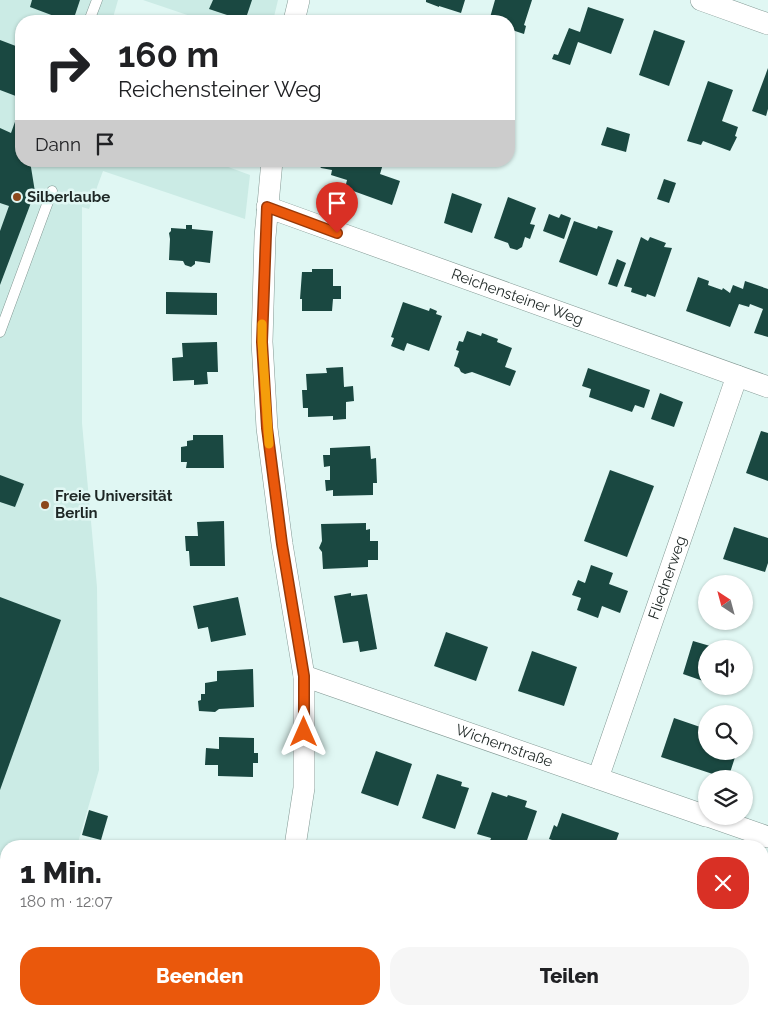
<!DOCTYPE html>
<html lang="de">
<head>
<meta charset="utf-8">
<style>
	:root { --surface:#fff; --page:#f6f6f6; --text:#202124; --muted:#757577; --accent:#ea580c }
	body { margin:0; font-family:Raleway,sans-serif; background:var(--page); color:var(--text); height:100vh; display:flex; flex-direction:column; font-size:19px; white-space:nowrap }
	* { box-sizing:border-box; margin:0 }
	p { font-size:16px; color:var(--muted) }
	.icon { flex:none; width:28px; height:28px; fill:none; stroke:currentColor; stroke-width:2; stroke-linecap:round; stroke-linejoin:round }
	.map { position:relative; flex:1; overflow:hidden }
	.sheet { position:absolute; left:0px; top:840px; width:769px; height:175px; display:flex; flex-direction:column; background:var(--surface); border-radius:20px 20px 0 0; box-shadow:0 1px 4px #0004 }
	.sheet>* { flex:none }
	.hud { position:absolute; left:15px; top:15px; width:500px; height:152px; border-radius:20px; box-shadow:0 1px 4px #0004; background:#fff; color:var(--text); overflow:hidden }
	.needle { width:32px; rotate:324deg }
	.fabs { position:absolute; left:698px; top:575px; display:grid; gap:10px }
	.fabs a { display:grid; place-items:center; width:55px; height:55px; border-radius:50%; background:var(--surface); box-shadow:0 1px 4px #0004; font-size:25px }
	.pin { position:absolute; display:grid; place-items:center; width:42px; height:42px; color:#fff; margin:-51px -21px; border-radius:50% 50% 50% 0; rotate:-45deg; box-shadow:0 0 5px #0007 }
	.pin .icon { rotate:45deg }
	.me { position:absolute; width:55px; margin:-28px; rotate:0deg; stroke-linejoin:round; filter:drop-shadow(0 0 4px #0008) }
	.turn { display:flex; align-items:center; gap:18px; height:105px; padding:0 20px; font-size:22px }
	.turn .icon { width:65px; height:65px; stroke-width:2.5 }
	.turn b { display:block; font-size:35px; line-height:42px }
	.then { display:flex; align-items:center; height:48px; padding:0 20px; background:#0003; gap:10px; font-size:19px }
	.round { display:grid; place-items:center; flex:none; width:52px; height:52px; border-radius:20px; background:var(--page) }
	.summary { display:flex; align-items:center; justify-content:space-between; height:85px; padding:0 20px }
	h1 { font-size:30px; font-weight:800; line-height:38px }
	.primary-button { display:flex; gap:10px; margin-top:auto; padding:10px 20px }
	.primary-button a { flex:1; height:58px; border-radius:20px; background:var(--accent); color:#fff; font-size:20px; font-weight:800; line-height:58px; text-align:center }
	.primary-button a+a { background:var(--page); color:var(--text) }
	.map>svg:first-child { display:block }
	.built { fill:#cbebe5 }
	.green { fill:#7de0d0 }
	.building { fill:#1a4841 }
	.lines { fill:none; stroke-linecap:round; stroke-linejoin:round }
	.lane-casing { stroke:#839994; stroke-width:11 }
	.street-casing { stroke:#839994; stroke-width:22 }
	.secondary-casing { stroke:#839994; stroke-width:29 }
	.lane { stroke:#fff; stroke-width:10 }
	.street { stroke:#fff; stroke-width:21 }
	.secondary { stroke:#fff; stroke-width:28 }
	.route-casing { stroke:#983908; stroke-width:12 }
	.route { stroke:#ea580c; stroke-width:9 }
	.slow { stroke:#f59e0b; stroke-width:9 }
	.poi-dot { fill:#8c491c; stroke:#e0f7f3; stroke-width:2 }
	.labels { text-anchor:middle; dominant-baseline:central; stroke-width:5; stroke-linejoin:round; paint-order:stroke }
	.poi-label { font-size:15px; font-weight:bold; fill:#1e2725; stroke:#e0f7f3; text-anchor:start }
	.street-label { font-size:15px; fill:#1e2725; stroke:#e0f7f3 }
</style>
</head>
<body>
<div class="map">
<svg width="768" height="1015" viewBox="0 0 768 1015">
	<rect width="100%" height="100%" fill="#e0f7f3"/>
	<g class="built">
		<path d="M0 0H118L112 21H21V161H212L250 175 245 219 103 171 89 209 82 207V423L97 587 99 770 77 846H6V937L0 935Z"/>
		<path d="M143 0H278L273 21H205Z"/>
	</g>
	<path class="green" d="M28 1009H118L141 1015H51Z"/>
	<g class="building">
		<path d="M32 0H80L73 21H52L54 16 30 7Z"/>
		<path d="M213 0H252L245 21 209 9Z"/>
		<path d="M426 0H465L461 13 439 6V7L426 2Z"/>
		<path d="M495 0H532L524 25 526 26 524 34 509 29V21H489Z"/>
		<path d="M588 7 624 19 611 54 578 42 570 65 552 59 554 54 558 55 569 28 580 32Z"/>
		<path d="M654 30 685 41 669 86 639 75Z"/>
		<path d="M0 40 21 48V98L0 90Z"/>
		<path d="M768 68V109L766 116 752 111Z"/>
		<path d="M708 81 733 90 722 121 738 127 735 136 737 137 730 151 703 141 701 145 687 141Z"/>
		<path d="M21 105V161H30L35 192 0 285V231L9 206 0 203V128L11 133Z"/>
		<path d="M607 127 630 134 626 152 601 145Z"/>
		<path d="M319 161H353L352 165 356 166 358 162 363 163 364 161H375L383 164 380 174 400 181 392 205 345 188 347 180 331 175 332 170 321 168 319 165Z"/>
		<path d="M664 179 676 183 669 203 657 199Z"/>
		<path d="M452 193 482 204 472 233 444 223Z"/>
		<path d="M508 197 536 208 530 224 535 225 530 239 525 237 522 247 517 250 510 248 508 243 494 238Z"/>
		<path d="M549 214 559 218 561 214 571 218 564 239 543 231Z"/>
		<path d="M574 221 597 229 598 226 613 231 597 276 559 262Z"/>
		<path d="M186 225H192V229L213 231 210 263 195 261V264L191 267 185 265 183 261 169 260 170 239 169 233 171 231V228L186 229Z"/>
		<path d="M641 237 648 241 650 237 666 243 664 247 672 248 655 297 647 294 646 297 631 292 632 288 624 286Z"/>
		<path d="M617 259 626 263 617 287 608 284Z"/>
		<path d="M312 269H333V286H341V299H333L332 311H302V299H300L302 272H312Z"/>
		<path d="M698 277 709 281 708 285 722 290 723 288 730 293 733 285 743 289 745 281 768 289V337L754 333 763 309 750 304 749 307 739 304 730 327 686 311Z"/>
		<path d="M166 292 217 293V315L166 314Z"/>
		<path d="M403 302 429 311 430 308 437 311 436 314 442 316 429 351 407 343 404 351 391 346 394 338 391 337Z"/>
		<path d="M467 331 481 336 482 333 498 339 497 342 512 348 505 367 516 371 510 386 472 372 465 374 461 372 459 368 454 366 459 351 456 350 459 341 463 342Z"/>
		<path d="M217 342 218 372H207L208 384 194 385V380L173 381 172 358 183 357 182 343Z"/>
		<path d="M343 367 344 387 353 386 354 401 346 402V419L333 420V416L308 417V408H303L302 390H307L306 374 327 373 326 368Z"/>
		<path d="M588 368 650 390 644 408 635 405 632 412 589 397 591 389 582 386Z"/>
		<path d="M660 393 683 402 674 427 651 419Z"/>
		<path d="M761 431 768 433V481L746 473Z"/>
		<path d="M193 435H223L224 468H186L187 462H181V447L187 446V441L193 440Z"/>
		<path d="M370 446 371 459 376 458 377 483H373V495L333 496V490L326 491 325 480H330V466L324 467 323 455H330V448Z"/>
		<path d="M610 470 654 486 627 557 584 541Z"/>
		<path d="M0 475 24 484 15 507 0 502Z"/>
		<path d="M224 521 225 566H190L189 551H186L185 536H198L197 522Z"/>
		<path d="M366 523V530L370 529V541H378V560H368V567L323 569 322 552 319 548 322 541 321 524Z"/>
		<path d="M734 527 768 538V563L765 572 723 559Z"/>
		<path d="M591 565 613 573 609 584 628 591 620 613 602 606 598 618 577 610 581 598 572 595 578 580 585 583Z"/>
		<path d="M351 593V596L367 594 377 649 360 652 358 641 343 643 334 596Z"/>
		<path d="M0 597 61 620 0 790Z"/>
		<path d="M238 597 246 635 211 642 208 627 198 629 193 606Z"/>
		<path d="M446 632 488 647 476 681 434 666Z"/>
		<path d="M693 641 717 648 706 649V682L683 674Z"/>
		<path d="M532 651 577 667 564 706 518 691Z"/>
		<path d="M253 669 254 707 219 709 215 712 199 711 198 701 201 700V694H205V683L217 681V671Z"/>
		<path d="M674 718 706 729V751H737L728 779 661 757Z"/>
		<path d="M219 737 254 738V753H258V763H253V777L218 776V765H205L206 748 219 749Z"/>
		<path d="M376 751 412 764 398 806 361 793Z"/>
		<path d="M437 774 462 782 461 786 469 788 455 829 422 818Z"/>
		<path d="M492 792 507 797 508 795 527 801 525 807 537 811 525 846 511 844 510 846H506L490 841 491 838 477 834Z"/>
		<path d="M89 810 108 816 101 840 82 835Z"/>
		<path d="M562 813 619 833 615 844 616 846H550L552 840 549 839 554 825 557 827Z"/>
		<path d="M762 1003 768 1005V1015H729L731 1009H762Z"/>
		<path d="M309 1009H328L326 1015Z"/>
		<path d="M449 1009H482L480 1015H447Z"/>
	</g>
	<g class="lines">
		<defs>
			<g id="lane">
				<path d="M89 21 97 0"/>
				<path d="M0 332 52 191"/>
			</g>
			<g id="street">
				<path d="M701 0 768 24"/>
				<path d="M294 21 299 0"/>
				<path d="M272 161 265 237 262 342 267 428 282 544 304 676V788L295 846"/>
				<path id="s1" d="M267 207 768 387"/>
				<path id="s2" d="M304 676 706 816"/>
				<path id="s3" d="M598 778 737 376"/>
				<path d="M708 816 768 837"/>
				<path d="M246 1015 248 1009"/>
			</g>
			<g id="secondary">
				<path d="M0 969 6 971"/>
				<path d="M147 1009 169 1015"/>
				<path d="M0 1014 5 1015"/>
			</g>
		</defs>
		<use href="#lane" class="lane-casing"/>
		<use href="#street" class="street-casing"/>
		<use href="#secondary" class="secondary-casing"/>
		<use href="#lane" class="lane"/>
		<use href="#street" class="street"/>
		<use href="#secondary" class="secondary"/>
	</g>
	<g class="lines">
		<defs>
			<path id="route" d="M304 732V676L282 544 267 428 262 342 267 207 337 233"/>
		</defs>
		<use href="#route" class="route-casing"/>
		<use href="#route" class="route"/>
		<path class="slow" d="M262 324V342L269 444"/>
	</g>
	<g class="poi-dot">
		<circle cx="17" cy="197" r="5"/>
		<circle cx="45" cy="505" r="5"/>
	</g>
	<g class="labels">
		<g class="poi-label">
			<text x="27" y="197">Silberlaube</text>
			<text x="55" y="496">Freie Universität<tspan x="55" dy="17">Berlin</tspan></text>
		</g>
		<g class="street-label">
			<text stroke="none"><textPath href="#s1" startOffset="266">Reichensteiner Weg</textPath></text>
			<text stroke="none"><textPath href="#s3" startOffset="212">Fliednerweg</textPath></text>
			<text stroke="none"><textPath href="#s2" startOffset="212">Wichernstraße</textPath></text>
		</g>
	</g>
</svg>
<div class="fabs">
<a><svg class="needle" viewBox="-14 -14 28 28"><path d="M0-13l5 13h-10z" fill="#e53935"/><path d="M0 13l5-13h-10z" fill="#757577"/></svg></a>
<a><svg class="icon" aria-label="sound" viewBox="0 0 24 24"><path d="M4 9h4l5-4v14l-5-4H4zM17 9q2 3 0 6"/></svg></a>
<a><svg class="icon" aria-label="search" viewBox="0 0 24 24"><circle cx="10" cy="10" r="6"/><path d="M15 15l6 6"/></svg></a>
<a><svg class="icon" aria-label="layers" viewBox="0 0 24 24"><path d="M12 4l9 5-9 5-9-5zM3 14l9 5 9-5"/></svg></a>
</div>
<div class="pin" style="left:337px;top:233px;background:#d93025"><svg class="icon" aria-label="arrive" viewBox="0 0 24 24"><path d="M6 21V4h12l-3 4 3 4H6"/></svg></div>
<svg class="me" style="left:304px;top:732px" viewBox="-20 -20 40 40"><path d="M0-17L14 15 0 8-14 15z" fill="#ea580c" stroke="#fff" stroke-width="4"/></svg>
<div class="hud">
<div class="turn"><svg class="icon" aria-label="right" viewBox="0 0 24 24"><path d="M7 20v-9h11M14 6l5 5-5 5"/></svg><div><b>160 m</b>Reichensteiner Weg</div></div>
<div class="then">Dann<svg class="icon" aria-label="arrive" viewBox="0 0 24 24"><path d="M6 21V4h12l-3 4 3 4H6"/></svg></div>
</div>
<section class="sheet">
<div class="summary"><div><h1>1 Min.</h1><p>180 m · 12:07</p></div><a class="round" style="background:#d93025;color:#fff"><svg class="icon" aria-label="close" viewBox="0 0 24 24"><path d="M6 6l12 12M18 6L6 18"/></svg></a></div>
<div class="primary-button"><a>Beenden</a><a>Teilen</a></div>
</section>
</div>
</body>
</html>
